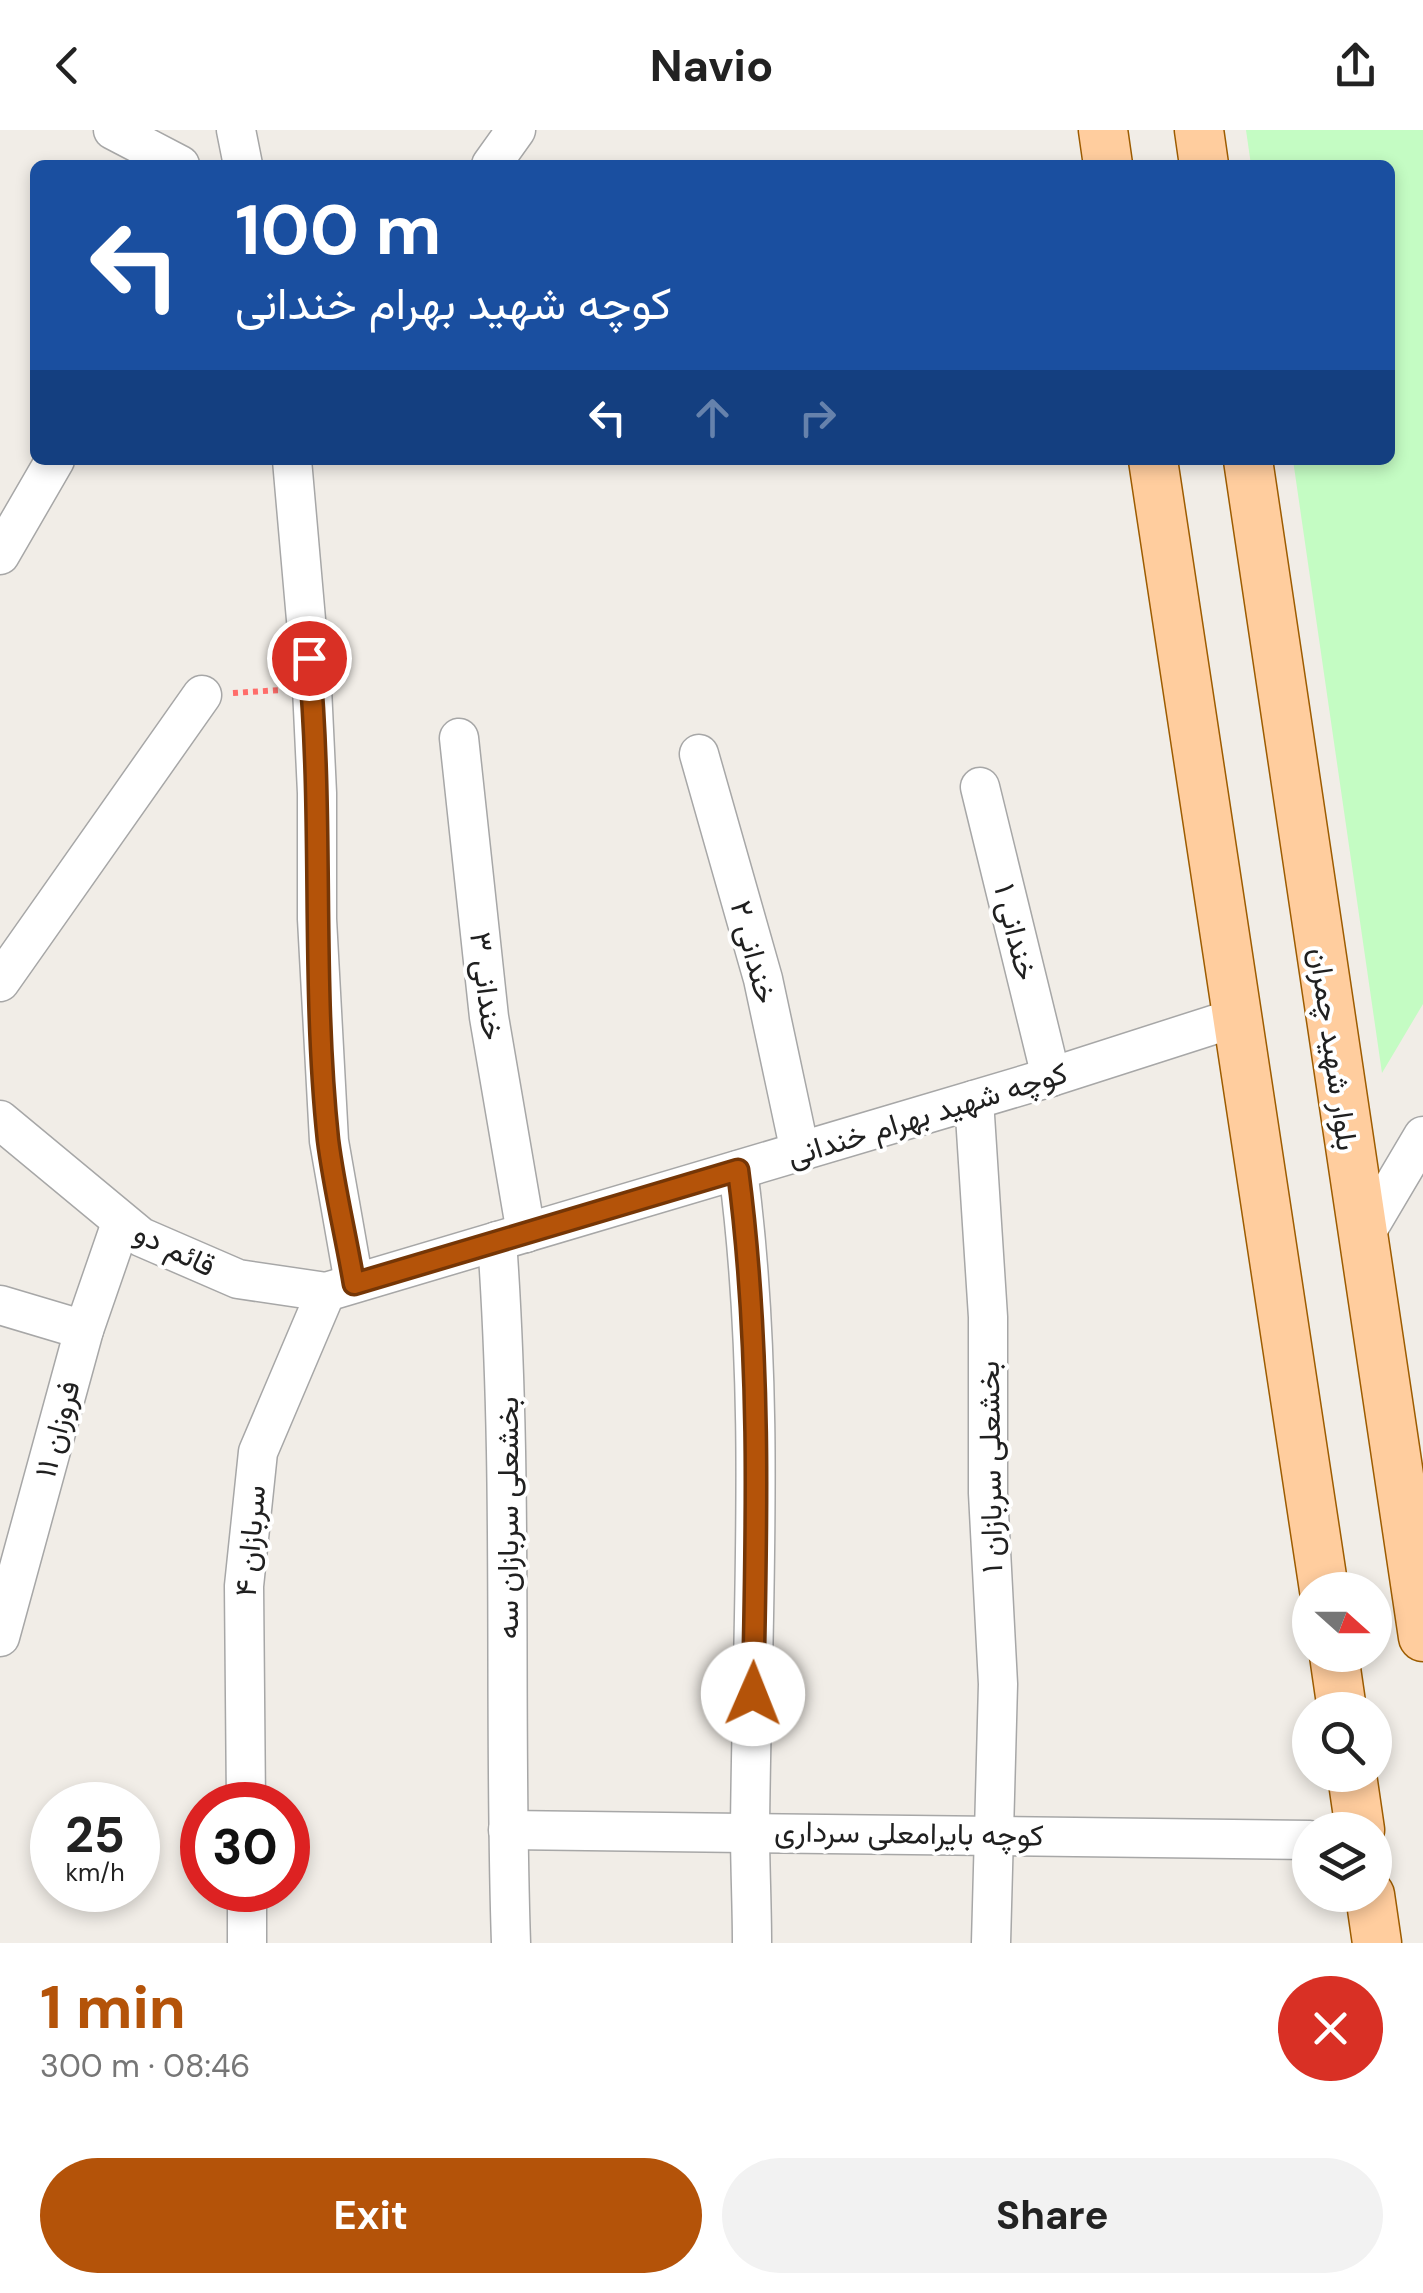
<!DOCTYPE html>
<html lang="en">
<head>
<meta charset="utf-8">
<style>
	:root { --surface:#fff; --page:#f2f2f2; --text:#222; --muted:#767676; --accent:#b45309 }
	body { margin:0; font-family:"DM Sans",Vazirmatn,sans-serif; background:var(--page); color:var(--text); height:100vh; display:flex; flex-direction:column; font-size:38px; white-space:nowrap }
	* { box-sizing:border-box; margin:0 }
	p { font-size:32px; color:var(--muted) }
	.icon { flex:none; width:55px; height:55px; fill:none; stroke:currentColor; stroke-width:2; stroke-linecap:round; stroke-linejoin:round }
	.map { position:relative; height:1813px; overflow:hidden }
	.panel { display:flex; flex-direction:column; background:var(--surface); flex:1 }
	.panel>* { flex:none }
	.guide { position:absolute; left:30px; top:30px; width:1365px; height:305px; border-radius:15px; box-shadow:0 5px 15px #0003; background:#1a4fa0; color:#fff; overflow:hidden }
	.needle { width:65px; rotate:111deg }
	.tools { position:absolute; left:1292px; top:1442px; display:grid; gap:20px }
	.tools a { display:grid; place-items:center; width:100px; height:100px; border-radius:50%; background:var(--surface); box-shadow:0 5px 15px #0003; font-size:50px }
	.speed { position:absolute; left:30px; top:1652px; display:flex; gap:20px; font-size:50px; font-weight:700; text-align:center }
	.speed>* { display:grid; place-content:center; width:130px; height:130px; border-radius:50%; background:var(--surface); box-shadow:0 5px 15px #0003; line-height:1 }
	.speed small { font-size:25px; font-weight:400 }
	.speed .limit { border:15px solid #d22; background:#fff; color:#111 }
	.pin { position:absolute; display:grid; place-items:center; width:85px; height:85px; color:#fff; margin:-42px; border:5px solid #fff; border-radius:50%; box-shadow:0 2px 10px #0007 }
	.me { position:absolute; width:110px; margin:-55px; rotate:1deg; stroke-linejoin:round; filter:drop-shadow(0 0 8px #0008) }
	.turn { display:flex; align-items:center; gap:35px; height:210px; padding:0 40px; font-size:45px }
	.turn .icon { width:130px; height:130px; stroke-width:2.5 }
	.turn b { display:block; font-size:70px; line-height:85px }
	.lanes { display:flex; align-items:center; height:95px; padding:0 40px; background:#0003; justify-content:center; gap:50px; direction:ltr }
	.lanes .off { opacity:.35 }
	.round { display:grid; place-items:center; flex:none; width:105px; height:105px; border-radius:52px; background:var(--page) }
	.headline { display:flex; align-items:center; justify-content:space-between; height:170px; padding:0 40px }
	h1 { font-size:60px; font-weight:700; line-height:75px; color:var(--accent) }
	.primary-button { display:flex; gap:20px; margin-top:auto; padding:20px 40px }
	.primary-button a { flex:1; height:115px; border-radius:60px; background:var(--accent); color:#fff; font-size:40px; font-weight:700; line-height:115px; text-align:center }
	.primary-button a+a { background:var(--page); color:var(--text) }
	header { display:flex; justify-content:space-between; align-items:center; height:130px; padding:0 40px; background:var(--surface); font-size:45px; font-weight:700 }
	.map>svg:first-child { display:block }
	.park { fill:#c4fcc3 }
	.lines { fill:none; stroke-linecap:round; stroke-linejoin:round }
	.minor-casing { stroke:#a7a7a7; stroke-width:41 }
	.major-casing { stroke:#9d5c00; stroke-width:51 }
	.path { stroke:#ff6d6a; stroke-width:6; stroke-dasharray:5 5; stroke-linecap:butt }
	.minor { stroke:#fff; stroke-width:38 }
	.major { stroke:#ffcd9e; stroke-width:48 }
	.route-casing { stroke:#753606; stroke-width:25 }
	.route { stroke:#b45309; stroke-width:18 }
	.labels { text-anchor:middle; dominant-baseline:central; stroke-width:8; stroke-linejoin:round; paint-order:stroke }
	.street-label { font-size:30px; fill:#202020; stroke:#fff }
</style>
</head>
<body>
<header><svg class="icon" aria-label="back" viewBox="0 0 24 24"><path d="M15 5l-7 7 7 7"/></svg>Navio<svg class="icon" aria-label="share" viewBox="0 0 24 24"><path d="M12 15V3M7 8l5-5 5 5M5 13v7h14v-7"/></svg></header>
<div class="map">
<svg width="1423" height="1813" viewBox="0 0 1423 1813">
	<rect width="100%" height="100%" fill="#f1ede7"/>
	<path class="park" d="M1246 0H1423V874L1382 943 1293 330H1390V35H1251Z"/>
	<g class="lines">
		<defs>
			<g id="minor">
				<path d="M113 0 180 35"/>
				<path d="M236 0 243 35"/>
				<path d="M491 35 516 0"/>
				<path d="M292 330 312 558 317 663V789L329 1011 354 1153"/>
				<path d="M0 425 55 330"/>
				<path d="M459 608 489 887 526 1103"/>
				<path d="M699 624 763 849 800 1022"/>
				<path d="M980 657 1051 947"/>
				<path d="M0 852 202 565"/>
				<path d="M974 970 988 1187V1363L998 1554 991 1813"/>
				<path d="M0 990 141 1107 238 1149 326 1162 1051 947 1238 887"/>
				<path d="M738 1040C767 1259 752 1479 750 1699 750 1737 752 1775 752 1813"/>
				<path d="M1362 1109 1423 1006"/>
				<path d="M497 1111C514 1345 503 1579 511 1813"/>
				<path d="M0 1175 84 1200"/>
				<path d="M0 1507 84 1200 121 1093"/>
				<path d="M246 1675 244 1456 258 1322 326 1162"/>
				<path d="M508 1700 1310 1710"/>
				<path d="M247 1760V1813"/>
			</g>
			<g id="major">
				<path d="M1103 0 1108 35"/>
				<path d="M1199 0 1204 35"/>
				<path d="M1153 330 1324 1460"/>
				<path d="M1248 330 1423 1507"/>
				<path d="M1334 1525 1342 1580"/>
				<path d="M1352 1645 1360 1700"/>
				<path d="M1370 1765 1377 1813"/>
			</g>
		</defs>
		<use href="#minor" class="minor-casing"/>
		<use href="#major" class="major-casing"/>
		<path class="path" d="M233 563 281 560"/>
		<use href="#minor" class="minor"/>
		<use href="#major" class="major"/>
	</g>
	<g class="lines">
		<defs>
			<path id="route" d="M309 528C324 688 311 850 328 1010 334 1058 346 1106 354 1154L738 1040C761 1214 757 1389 753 1564"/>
		</defs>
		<use href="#route" class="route-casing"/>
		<use href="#route" class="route"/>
	</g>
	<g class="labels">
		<g class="street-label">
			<text transform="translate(1016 802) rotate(76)">خندانی ۱</text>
			<text transform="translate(754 822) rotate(75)">خندانی ۲</text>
			<text transform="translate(487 856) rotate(83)">خندانی ۳</text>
			<text transform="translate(1334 919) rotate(82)">بلوار شهید چمران</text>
			<text transform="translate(927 984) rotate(-17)">کوچه شهید بهرام خندانی</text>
			<text transform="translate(175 1119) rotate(26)">قائم دو</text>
			<text transform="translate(57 1299) rotate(-75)">۱۱ فروزان</text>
			<text transform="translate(990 1337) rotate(-91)">بخشعلی سربازان ۱</text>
			<text transform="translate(507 1388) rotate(-90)">بخشعلی سربازان سه</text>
			<text transform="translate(250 1411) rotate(-85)">سربازان ۴</text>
			<text transform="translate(909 1703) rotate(1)">کوچه بایرامعلی سرداری</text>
		</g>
	</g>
</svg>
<div class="tools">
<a><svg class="needle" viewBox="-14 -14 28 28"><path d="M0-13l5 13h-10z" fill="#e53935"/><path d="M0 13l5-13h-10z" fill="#767676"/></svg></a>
<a><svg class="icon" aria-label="search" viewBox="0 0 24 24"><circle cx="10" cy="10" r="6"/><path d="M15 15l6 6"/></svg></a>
<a><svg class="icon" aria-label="layers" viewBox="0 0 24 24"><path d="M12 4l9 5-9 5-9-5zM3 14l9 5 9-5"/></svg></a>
</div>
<div class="speed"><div>25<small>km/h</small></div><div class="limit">30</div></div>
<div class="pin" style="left:309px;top:528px;background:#d93025"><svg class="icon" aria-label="arrive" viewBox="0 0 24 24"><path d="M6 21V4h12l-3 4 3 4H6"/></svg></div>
<svg class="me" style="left:753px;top:1564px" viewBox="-20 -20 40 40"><circle r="19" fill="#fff"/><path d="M0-13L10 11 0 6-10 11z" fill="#b45309"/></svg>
<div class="guide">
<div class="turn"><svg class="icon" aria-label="left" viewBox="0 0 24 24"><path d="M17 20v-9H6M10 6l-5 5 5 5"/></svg><div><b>100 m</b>کوچه شهید بهرام خندانی</div></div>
<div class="lanes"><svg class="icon" aria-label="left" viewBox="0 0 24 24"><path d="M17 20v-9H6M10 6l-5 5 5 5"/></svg><svg class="icon off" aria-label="ahead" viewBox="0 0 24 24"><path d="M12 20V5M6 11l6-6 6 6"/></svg><svg class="icon off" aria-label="right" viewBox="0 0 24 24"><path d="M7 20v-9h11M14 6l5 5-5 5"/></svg></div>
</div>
</div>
<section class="panel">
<div class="headline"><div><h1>1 min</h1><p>300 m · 08:46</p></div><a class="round" style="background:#d93025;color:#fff"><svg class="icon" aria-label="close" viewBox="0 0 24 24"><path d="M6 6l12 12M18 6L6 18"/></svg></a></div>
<div class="primary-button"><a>Exit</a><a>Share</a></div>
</section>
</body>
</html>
